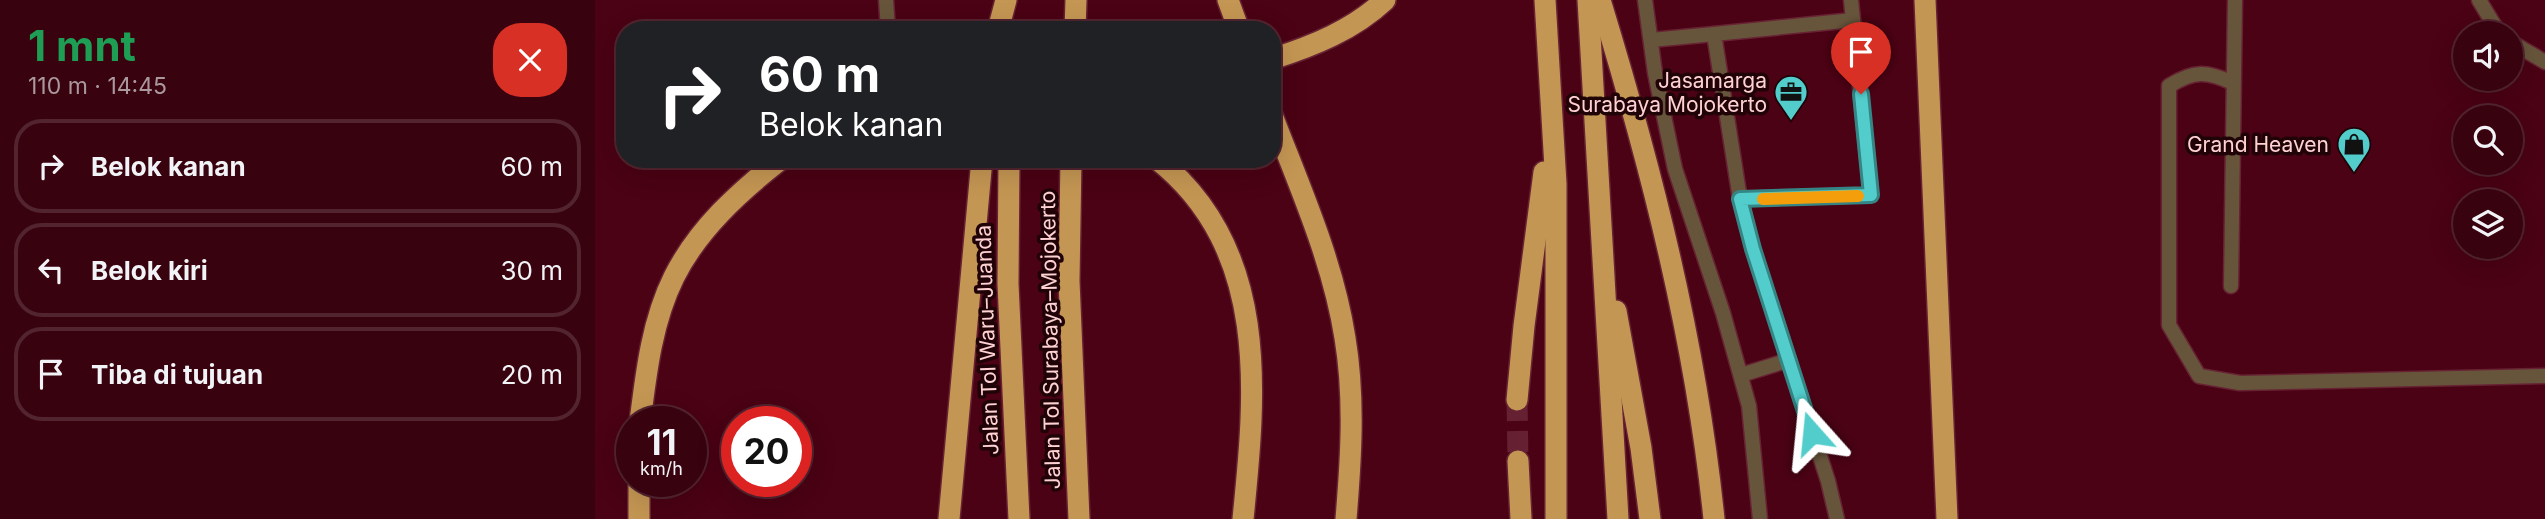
<!DOCTYPE html>
<html lang="id">
<head>
<meta charset="utf-8">
<style>
	:root { --surface:#38020f; --page:#3f0c18; --text:#f1f3f6; --muted:#ab979e; --line:#52242f }
	body { margin:0; font-family:Inter,sans-serif; background:var(--page); color:var(--text); height:100vh; display:flex; flex-direction:column; font-size:26px; white-space:nowrap }
	* { box-sizing:border-box; margin:0 }
	p { font-size:23px; color:var(--muted) }
	.icon { flex:none; width:38px; height:38px; fill:none; stroke:currentColor; stroke-width:2; stroke-linecap:round; stroke-linejoin:round }
	.map { position:relative; flex:1; overflow:hidden }
	.sheet { display:flex; flex-direction:column; background:var(--surface); width:595px }
	.sheet>* { flex:none }
	.top-card { position:absolute; left:21px; top:21px; width:665px; height:147px; border-radius:28px; box-shadow:0 7px 28px #0002,0 0 0 2px var(--line); background:#202124; color:#fff; overflow:hidden }
	.controls { position:absolute; left:1858px; top:21px; display:grid; gap:14px }
	.controls a { display:grid; place-items:center; width:70px; height:70px; border-radius:50%; background:var(--surface); box-shadow:0 7px 28px #0002,0 0 0 2px var(--line); font-size:35px }
	.speed { position:absolute; left:21px; top:406px; display:flex; gap:14px; font-size:35px; font-weight:700; text-align:center }
	.speed>* { display:grid; place-content:center; width:91px; height:91px; border-radius:50%; background:var(--surface); box-shadow:0 7px 28px #0002,0 0 0 2px var(--line); line-height:1 }
	.speed small { font-size:18px; font-weight:400 }
	.speed .limit { border:10px solid #d22; background:#fff; color:#111 }
	.pin { position:absolute; display:grid; place-items:center; width:60px; height:60px; color:#fff; margin:-72px -30px; border-radius:50% 50% 50% 0; rotate:-45deg; box-shadow:0 0 7px #0007 }
	.pin .icon { rotate:45deg }
	.me { position:absolute; width:77px; margin:-38px; rotate:342deg; stroke-linejoin:round; filter:drop-shadow(0 0 5px #0008) }
	.turn { display:flex; align-items:center; gap:24px; height:147px; padding:0 28px; font-size:32px }
	.turn .icon { width:91px; height:91px; stroke-width:2.5 }
	.turn b { display:block; font-size:49px; line-height:60px }
	.round { display:grid; place-items:center; flex:none; width:74px; height:74px; border-radius:28px; background:var(--page) }
	.overview { display:flex; align-items:center; justify-content:space-between; height:119px; padding:0 28px }
	h1 { font-size:42px; font-weight:700; line-height:52px; color:#1e9e55 }
	ul { padding:0; list-style:none }
	li { display:flex; align-items:center; gap:21px; height:94px; margin:0 14px 10px; padding:0 14px; border:4px solid var(--line); border-radius:28px }
	li div { flex:1 }
	li b { display:block; font-size:26px }
	li em { font-style:normal }
	main { display:flex; flex:1; min-height:0 }
	.map>svg:first-child { display:block }
	.lines { fill:none; stroke-linecap:round; stroke-linejoin:round }
	.highway-tunnel { stroke:#652131; stroke-width:21; stroke-dasharray:21 10; stroke-linecap:butt }
	.lane-casing { stroke:#672333; stroke-width:17 }
	.highway-casing { stroke:#672333; stroke-width:24 }
	.lane { stroke:#67553b; stroke-width:14 }
	.highway { stroke:#c49653; stroke-width:21 }
	.route-casing { stroke:#358585; stroke-width:18 }
	.route { stroke:#52cdcc; stroke-width:12 }
	.slow { stroke:#f59e0b; stroke-width:12 }
	.labels { text-anchor:middle; dominant-baseline:central; stroke-width:7; stroke-linejoin:round; paint-order:stroke }
	.poi-label { font-size:21px; fill:#fed1d3; stroke:#1f0307; text-anchor:end }
	.street-label { font-size:21px; fill:#fed1d3; stroke:#1f0307 }
</style>
</head>
<body>
<main>
<section class="sheet">
<div class="overview"><div><h1>1 mnt</h1><p>110 m · 14:45</p></div><a class="round" style="background:#d93025;color:#fff"><svg class="icon" aria-label="close" viewBox="0 0 24 24"><path d="M6 6l12 12M18 6L6 18"/></svg></a></div>
<ul>
<li><svg class="icon" aria-label="right" viewBox="0 0 24 24"><path d="M7 20v-9h11M14 6l5 5-5 5"/></svg><div><b>Belok kanan</b></div><em>60 m</em></li>
<li><svg class="icon" aria-label="left" viewBox="0 0 24 24"><path d="M17 20v-9H6M10 6l-5 5 5 5"/></svg><div><b>Belok kiri</b></div><em>30 m</em></li>
<li><svg class="icon" aria-label="arrive" viewBox="0 0 24 24"><path d="M6 21V4h12l-3 4 3 4H6"/></svg><div><b>Tiba di tujuan</b></div><em>20 m</em></li>
</ul>
</section>
<div class="map">
<svg width="1950" height="519" viewBox="0 0 1950 519">
	<rect width="100%" height="100%" fill="#4a0214"/>
	<g class="lines">
		<path class="highway-tunnel" d="M922 400 923 461"/>
		<defs>
			<g id="lane">
				<path d="M291 0 293 30"/>
				<path d="M1050 0 1060 73 1080 169 1128 313 1154 406 1165 519"/>
				<path d="M1256 0 1258 20"/>
				<path d="M1884 0 1904 33"/>
				<path d="M1056 40 1119 34"/>
				<path d="M1916 42 1950 62"/>
				<path d="M1638 83C1612 71 1599 70 1574 86V325L1604 376 1645 383 1950 376"/>
				<path d="M1145 199 1276 195 1258 20 1119 34 1145 199 1158 249 1233 481 1242 519"/>
				<path d="M1636 286 1640 0"/>
				<path d="M1146 375 1194 360"/>
			</g>
			<g id="highway">
				<path d="M633 0 644 30"/>
				<path d="M950 0 961 184V519"/>
				<path d="M993 0 1023 519"/>
				<path d="M1005 0C1057 170 1101 342 1119 519"/>
				<path d="M1330 0 1352 519"/>
				<path d="M403 30 411 0"/>
				<path d="M480 30 481 0"/>
				<path d="M677 59C718 46 758 30 790 0"/>
				<path d="M677 115C705 188 738 261 750 338 760 398 756 459 751 519"/>
				<path d="M414 159 413 284 424 519"/>
				<path d="M476 159 474 281 484 519"/>
				<path d="M562 159C675 249 661 391 648 519"/>
				<path d="M1021 311 1046 448 1055 519"/>
				<path d="M922 400 929 326 949 172"/>
				<path d="M45 422C51 373 57 321 79 277 103 229 144 192 186 159"/>
				<path d="M923 461 926 519"/>
				<path d="M44 481V519"/>
				<path d="M354 519 387 159"/>
			</g>
		</defs>
		<use href="#lane" class="lane-casing"/>
		<use href="#highway" class="highway-casing"/>
		<use href="#lane" class="lane"/>
		<use href="#highway" class="highway"/>
	</g>
	<g class="lines">
		<defs>
			<path id="route" d="M1217 433 1158 249 1145 199 1276 195 1266 94"/>
		</defs>
		<use href="#route" class="route-casing"/>
		<use href="#route" class="route"/>
		<path class="slow" d="M1168 199 1263 196"/>
	</g>
	<defs>
		<symbol id="office-pin" viewBox="-11 -11 22 30"><path d="M0 17L-7.5 6A9.5 9.5 0 1 1 7.5 6Z" fill="#52cdcc" stroke="#1f0307"/><path d="M-6-3h4V-5.5h4V-3h4V5H-6ZM-1-4.5V-3h2v-1.5ZM-6 0V1H6V0Z" fill="#111"/></symbol>
		<symbol id="shop-pin" viewBox="-11 -11 22 30"><path d="M0 17L-7.5 6A9.5 9.5 0 1 1 7.5 6Z" fill="#52cdcc" stroke="#1f0307"/><path d="M-5-2.5h2.3a2.7 3.5 0 0 1 5.4 0H5L5.5 6h-11ZM-1.5-2.5h3a1.5 2.3 0 0 0-3 0Z" fill="#111"/></symbol>
	</defs>
	<g fill-rule="evenodd">
		<use href="#office-pin" x="1177" y="73" width="38" height="52"/>
		<use href="#shop-pin" x="1740" y="125" width="38" height="52"/>
	</g>
	<g class="labels">
		<g class="poi-label">
			<text x="1172" y="80">Jasamarga<tspan x="1172" dy="24">Surabaya Mojokerto</tspan></text>
			<text x="1734" y="144">Grand Heaven</text>
		</g>
		<g class="street-label">
			<text transform="translate(392 340) rotate(-92)">Jalan Tol Waru–Juanda</text>
			<text transform="translate(455 340) rotate(-91)">Jalan Tol Surabaya–Mojokerto</text>
		</g>
	</g>
</svg>
<div class="controls">
<a><svg class="icon" aria-label="sound" viewBox="0 0 24 24"><path d="M4 9h4l5-4v14l-5-4H4zM17 9q2 3 0 6"/></svg></a>
<a><svg class="icon" aria-label="search" viewBox="0 0 24 24"><circle cx="10" cy="10" r="6"/><path d="M15 15l6 6"/></svg></a>
<a><svg class="icon" aria-label="layers" viewBox="0 0 24 24"><path d="M12 4l9 5-9 5-9-5zM3 14l9 5 9-5"/></svg></a>
</div>
<div class="speed"><div>11<small>km/h</small></div><div class="limit">20</div></div>
<div class="pin" style="left:1266px;top:94px;background:#d93025"><svg class="icon" aria-label="arrive" viewBox="0 0 24 24"><path d="M6 21V4h12l-3 4 3 4H6"/></svg></div>
<svg class="me" style="left:1217px;top:433px" viewBox="-20 -20 40 40"><path d="M0-17L14 15 0 8-14 15z" fill="#52cdcc" stroke="#fff" stroke-width="4"/></svg>
<div class="top-card">
<div class="turn"><svg class="icon" aria-label="right" viewBox="0 0 24 24"><path d="M7 20v-9h11M14 6l5 5-5 5"/></svg><div><b>60 m</b>Belok kanan</div></div>
</div>
</div>
</main>
</body>
</html>
